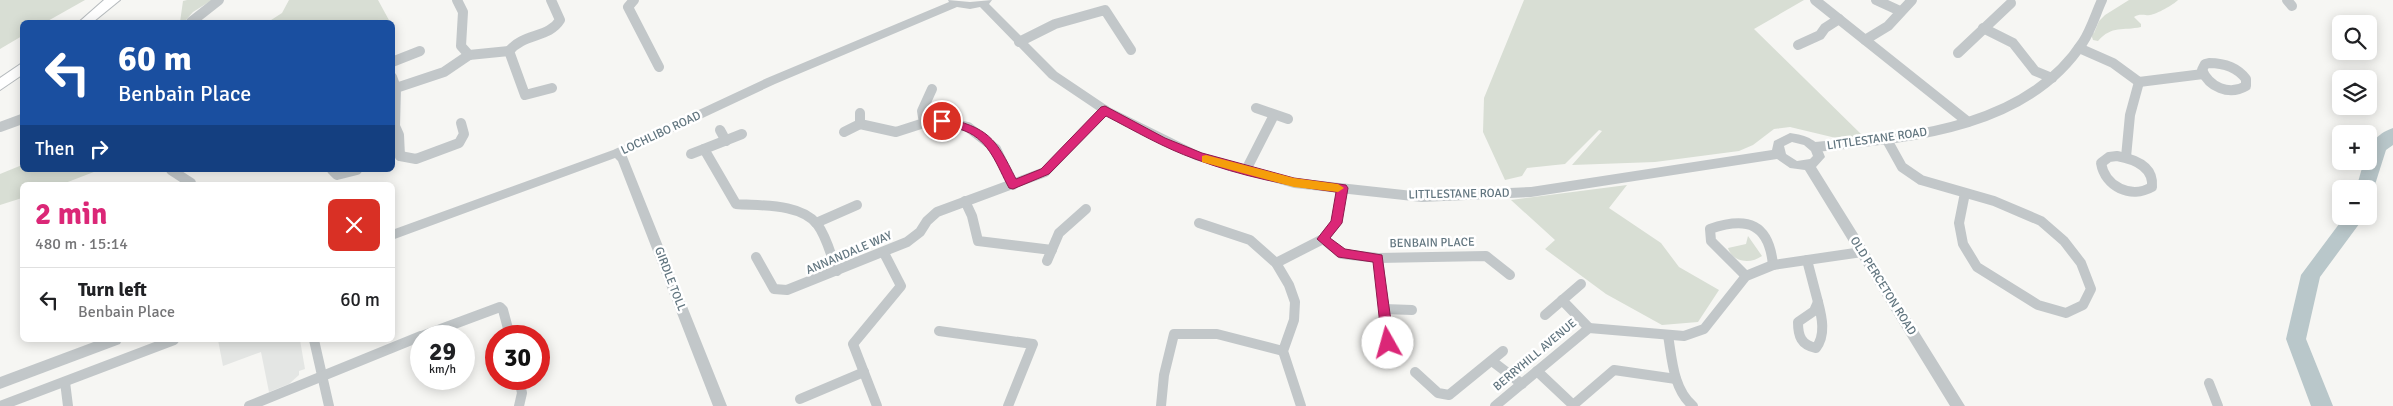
<!DOCTYPE html>
<html lang="en">
<head>
<meta charset="utf-8">
<style>
	:root { --surface:#fff; --page:#f2f2f2; --text:#202124; --muted:#757577; --line:#e0e0e0; --accent:#db2777 }
	body { margin:0; font-family:Signika,sans-serif; background:var(--page); color:var(--text); height:100vh; display:flex; flex-direction:column; font-size:19px; white-space:nowrap }
	* { box-sizing:border-box; margin:0 }
	p { font-size:16px; color:var(--muted) }
	.icon { flex:none; width:28px; height:28px; fill:none; stroke:currentColor; stroke-width:2; stroke-linecap:round; stroke-linejoin:round }
	.map { position:relative; flex:1; overflow:hidden }
	.sheet { position:absolute; left:20px; top:182px; width:375px; height:160px; display:flex; flex-direction:column; background:var(--surface); border-radius:8px; box-shadow:0 2px 12px #0003 }
	.sheet>* { flex:none }
	.hud { position:absolute; left:20px; top:20px; width:375px; height:152px; border-radius:8px; box-shadow:0 2px 12px #0003; background:#1a4fa0; color:#fff; overflow:hidden }
	.tools { position:absolute; left:2332px; top:15px; display:grid; gap:10px }
	.tools a { display:grid; place-items:center; width:45px; height:45px; border-radius:8px; background:var(--surface); box-shadow:0 2px 12px #0003; font-size:25px }
	.speed { position:absolute; left:410px; top:325px; display:flex; gap:10px; font-size:25px; font-weight:700; text-align:center }
	.speed>* { display:grid; place-content:center; width:65px; height:65px; border-radius:50%; background:var(--surface); box-shadow:0 2px 12px #0003; line-height:1 }
	.speed small { font-size:12px; font-weight:400 }
	.speed .limit { border:8px solid #d22; background:#fff; color:#111 }
	.pin { position:absolute; display:grid; place-items:center; width:42px; height:42px; color:#fff; margin:-21px; border:2px solid #fff; border-radius:50%; box-shadow:0 1px 5px #0007 }
	.me { position:absolute; width:55px; margin:-28px; rotate:353deg; stroke-linejoin:round; filter:drop-shadow(0 0 4px #0008) }
	.turn { display:flex; align-items:center; gap:18px; height:105px; padding:0 15px; font-size:22px }
	.turn .icon { width:65px; height:65px; stroke-width:2.5 }
	.turn b { display:block; font-size:35px; line-height:42px }
	.then { display:flex; align-items:center; height:48px; padding:0 15px; background:#0003; gap:10px; font-size:19px }
	.round { display:grid; place-items:center; flex:none; width:52px; height:52px; border-radius:8px; background:var(--page) }
	.head { display:flex; align-items:center; justify-content:space-between; height:85px; padding:0 15px }
	h1 { font-size:30px; font-weight:800; line-height:38px; color:var(--accent) }
	ul { padding:0; list-style:none }
	li { display:flex; align-items:center; gap:15px; height:65px; padding:0 15px; border-top:1px solid var(--line) }
	li div { flex:1 }
	li b { display:block; font-size:19px }
	li em { font-style:normal }
	.map>svg:first-child { display:block }
	.built { fill:#e4e6e4 }
	.green { fill:#d8ded4 }
	.lines { fill:none; stroke-linecap:round; stroke-linejoin:round }
	.river { fill:#b9c7ca; fill-rule:evenodd }
	.primary-casing { stroke:#b5babd; stroke-width:2 }
	.minor { stroke:#c2c7c9; stroke-width:10 }
	.tertiary { fill:#c2c7c9; fill-rule:evenodd }
	.primary { fill:#fff; fill-rule:evenodd }
	.route { fill:#db2777; stroke:#8e194d }
	.slow { fill:#f59e0b }
	.labels { text-anchor:middle; dominant-baseline:central; stroke-width:5; stroke-linejoin:round; paint-order:stroke }
	.street-label { font-size:12px; fill:#61757f; stroke:#fff }
</style>
</head>
<body>
<div class="map">
<svg width="2393" height="406" viewBox="0 0 2393 406">
	<rect width="100%" height="100%" fill="#f6f6f3"/>
	<path class="built" d="M218 340H300L305 369 299 371V375L289 384 269 392 261 352 223 366Z"/>
	<g class="green">
		<path d="M0 0H85L46 22H22V36L0 49Z"/>
		<path d="M187 0H212L193 12 184 22H180L183 1Z"/>
		<path d="M289 0H378L390 22H268L282 13Z"/>
		<path d="M1524 0H1804L1754 29 1863 136 1836 138 1790 127 1774 129 1753 145 1739 151 1655 162 1572 165 1602 131 1599 130 1565 164 1527 168 1522 176 1505 180 1483 132 1484 98Z"/>
		<path d="M2129 0H2178C2173 5 2157 14 2150 15 2143 16 2141 13 2134 17L2141 24V27C2123 31 2112 25 2098 41L2093 40 2091 34 2094 33 2099 21 2105 15Z"/>
		<path d="M22 165V170H99L60 185H22V198L0 205V174Z"/>
		<path d="M1627 185 1609 208 1661 243 1679 267 1719 290 1698 322 1662 325 1606 294 1545 249 1555 240 1511 200Z"/>
		<path d="M1748 236 1762 256C1751 264 1733 263 1728 248L1746 244Z"/>
	</g>
	<g class="lines">
		<g class="river">
			<path d="M2393 128V145L2386 150 2372 194 2369 195V189H2356L2364 161H2369C2369 144 2376 134 2393 128Z"/>
			<path d="M2345 216H2365L2320 277 2306 339 2333 406H2311L2286 339 2301 275Z"/>
		</g>
		<defs>
			<g id="primary">
				<path d="M104 0H120L93 22H79Z"/>
				<path d="M22 63V75L0 90V78Z"/>
			</g>
		</defs>
		<use href="#primary" class="primary-casing"/>
		<g class="minor">
			<path d="M457 0 463 12 461 46 469 55"/>
			<path d="M634 0 628 7 659 67"/>
			<path d="M1815 0 1968 122"/>
			<path d="M1876 0 1900 11"/>
			<path d="M2287 0 2292 6"/>
			<path d="M191 22 219 0"/>
			<path d="M1983 28 2013 43 2035 71 2052 78"/>
			<path d="M1865 40 1888 26 1912 0"/>
			<path d="M1019 42 1055 24 1105 10 1131 50"/>
			<path d="M1798 45 1820 35 1825 28 1839 19"/>
			<path d="M2079 48 2113 63 2139 82 2130 115 2126 157"/>
			<path d="M509 51C524 33 549 38 560 20L551 0"/>
			<path d="M1958 53 2011 3"/>
			<path d="M469 55 509 51 525 95 552 88"/>
			<path d="M392 62 420 51"/>
			<path d="M2209 63C2224 63 2237 67 2246 79V86C2229 96 2209 87 2202 70L2205 64Z"/>
			<path d="M392 77 396 88"/>
			<path d="M2139 82 2203 74"/>
			<path d="M1256 108 1288 119"/>
			<path d="M860 113V124L896 132 924 123 942 121 968 127 996 149 1013 185"/>
			<path d="M924 123 922 111 932 89"/>
			<path d="M0 127 22 119"/>
			<path d="M720 130 726 141"/>
			<path d="M844 132 860 124"/>
			<path d="M742 134 704 149 736 204C761 206 800 203 817 224 827 237 831 256 837 271"/>
			<path d="M1887 140 1902 167 1921 180 1994 201 2041 221 2064 241 2081 263 2091 289 2083 305 2066 313 2038 305 1977 267 1963 244 1959 223 1965 193"/>
			<path d="M1815 147C1908 138 2027 129 2083 42 2091 30 2096 13 2102 0"/>
			<path d="M691 154 704 149"/>
			<path d="M400 156 399 135 395 126 396 88 444 72 469 55"/>
			<path d="M400 156 416 159 459 143 464 134 461 123"/>
			<path d="M2117 156C2134 159 2154 166 2152 187 2131 199 2105 187 2101 163L2109 157Z"/>
			<path d="M171 170 191 183"/>
			<path d="M332 170 337 175 357 170"/>
			<path d="M1246 170 1274 115"/>
			<path d="M965 201 972 216 978 241 1052 250"/>
			<path d="M816 223 857 205"/>
			<path d="M1199 223 1250 240 1276 263 1289 285 1295 302 1294 320 1283 351 1301 406"/>
			<path d="M1323 239 1342 254 1378 258 1486 256 1510 275"/>
			<path d="M756 257 774 289 787 290 907 242 920 232 927 221 937 212 1045 172 1105 110"/>
			<path d="M1378 258 1390 359"/>
			<path d="M1807 260 1818 302"/>
			<path d="M1047 261 1059 233 1086 209"/>
			<path d="M1276 263 1323 239 1336 223 1342 189"/>
			<path d="M1746 276 1711 241 1710 229C1748 216 1769 224 1773 265"/>
			<path d="M1562 300 1589 328"/>
			<path d="M1818 302C1822 317 1826 335 1816 348 1801 345 1798 336 1798 322L1814 311Z"/>
			<path d="M1384 309 1412 310"/>
			<path d="M1545 315 1581 284"/>
			<path d="M939 331 1033 344 1008 406"/>
			<path d="M1668 335C1672 359 1673 389 1693 406"/>
			<path d="M422 336 500 307 503 310 510 336"/>
			<path d="M314 340 329 406"/>
			<path d="M1492 361 1522 384"/>
			<path d="M1537 371 1573 405"/>
			<path d="M1415 372 1438 393 1449 395 1503 351"/>
			<path d="M519 379 522 393 519 406"/>
			<path d="M65 382 68 406"/>
			<path d="M2209 383 2218 406"/>
			<path d="M800 399 864 372"/>
			<path d="M0 406 174 340"/>
			<path d="M249 406 421 336"/>
			<path d="M877 406 853 344 901 286 884 253"/>
			<path d="M1161 406 1164 375 1174 334H1217L1283 351"/>
			<path d="M1495 406 1589 328 1684 336 1704 329 1746 276 1773 265 1862 252"/>
			<path d="M1572 406 1614 370 1676 379"/>
		</g>
		<g class="tertiary">
			<path d="M948 0 970 2 992 0 989 4 1057 72 1109 107 1202 153 1294 178 1422 192 1531 187 1772 150 1774 141 1790 133C1806 135 1820 140 1825 157L1816 167 1965 406H1950L1805 170 1790 168 1777 159 1531 197 1422 202 1294 188 1195 160 1101 113 1049 78 980 7 970 9 957 7 775 84 626 154 727 406H713L618 161 615 158 392 240V230L613 150 767 78 949 2ZM1792 142 1804 145 1811 151 1813 156 1810 159 1797 161 1786 154 1784 146Z"/>
			<path d="M99 340H122L120 344 0 389V377Z"/>
		</g>
		<use href="#primary" class="primary"/>
	</g>
	<path class="route" d="M1105 106 1165 138 1202 153 1294 178 1346 185 1348 188 1342 223 1330 238 1345 249 1382 255 1394 343 1392 346H1384L1382 343 1373 262 1338 257 1317 239 1331 221 1336 192C1289 186 1240 176 1195 159 1164 148 1135 131 1106 116L1049 174 1013 189 1009 188C997 166 990 141 965 131 957 127 947 127 938 124L937 121 942 117C989 128 995 137 1016 179L1041 169 1101 107Z"/>
	<path class="slow" d="M1206 155 1294 178 1338 184 1344 188 1338 192 1294 187 1202 162V156Z"/>
	<g class="labels">
		<g class="street-label">
			<text transform="translate(661 133) rotate(-25)">LOCHLIBO ROAD</text>
			<text transform="translate(1877 139) rotate(-8)">LITTLESTANE ROAD</text>
			<text transform="translate(1459 194) rotate(-1)">LITTLESTANE ROAD</text>
			<text transform="translate(1432 243) rotate(-1)">BENBAIN PLACE</text>
			<text transform="translate(849 253) rotate(-23)">ANNANDALE WAY</text>
			<text transform="translate(670 279) rotate(69)">GIRDLE TOLL</text>
			<text transform="translate(1883 286) rotate(58)">OLD PERCETON ROAD</text>
			<text transform="translate(1535 355) rotate(-40)">BERRYHILL AVENUE</text>
		</g>
	</g>
</svg>
<div class="tools">
<a><svg class="icon" aria-label="search" viewBox="0 0 24 24"><circle cx="10" cy="10" r="6"/><path d="M15 15l6 6"/></svg></a>
<a><svg class="icon" aria-label="layers" viewBox="0 0 24 24"><path d="M12 4l9 5-9 5-9-5zM3 14l9 5 9-5"/></svg></a>
<a>+</a>
<a>−</a>
</div>
<div class="speed"><div>29<small>km/h</small></div><div class="limit">30</div></div>
<div class="pin" style="left:942px;top:121px;background:#d93025"><svg class="icon" aria-label="arrive" viewBox="0 0 24 24"><path d="M6 21V4h12l-3 4 3 4H6"/></svg></div>
<svg class="me" style="left:1388px;top:343px" viewBox="-20 -20 40 40"><circle r="19" fill="#fff"/><path d="M0-13L10 11 0 6-10 11z" fill="#db2777"/></svg>
<div class="hud">
<div class="turn"><svg class="icon" aria-label="left" viewBox="0 0 24 24"><path d="M17 20v-9H6M10 6l-5 5 5 5"/></svg><div><b>60 m</b>Benbain Place</div></div>
<div class="then">Then<svg class="icon" aria-label="right" viewBox="0 0 24 24"><path d="M7 20v-9h11M14 6l5 5-5 5"/></svg></div>
</div>
<section class="sheet">
<div class="head"><div><h1>2 min</h1><p>480 m · 15:14</p></div><a class="round" style="background:#d93025;color:#fff"><svg class="icon" aria-label="close" viewBox="0 0 24 24"><path d="M6 6l12 12M18 6L6 18"/></svg></a></div>
<ul>
<li><svg class="icon" aria-label="left" viewBox="0 0 24 24"><path d="M17 20v-9H6M10 6l-5 5 5 5"/></svg><div><b>Turn left</b><p>Benbain Place</p></div><em>60 m</em></li>
</ul>
</section>
</div>
</body>
</html>
